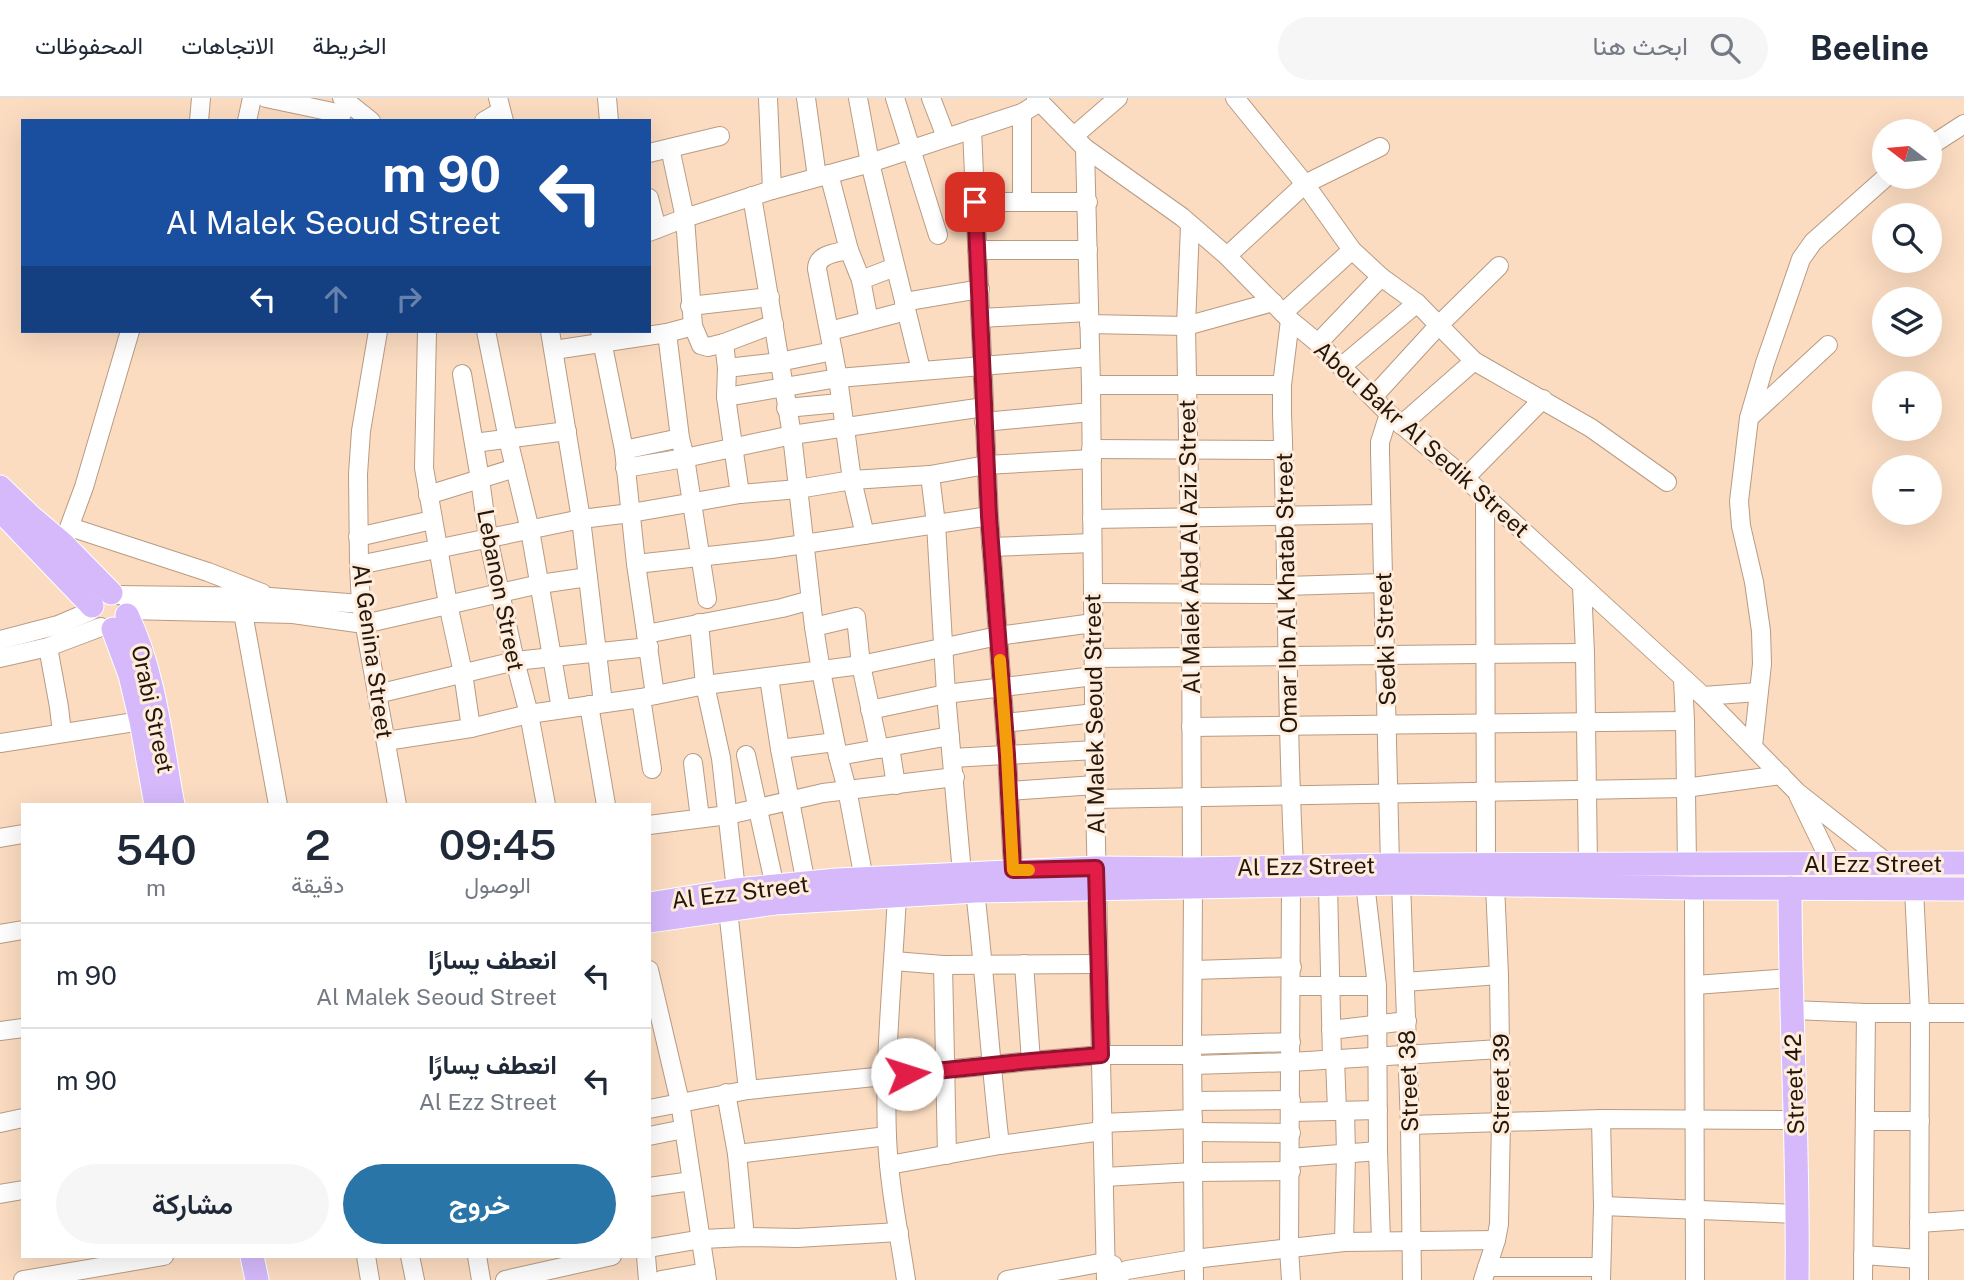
<!DOCTYPE html>
<html lang="ar">
<head>
<meta charset="utf-8">
<style>
	:root { --surface:#fff; --page:#f6f6f7; --text:#1f2937; --muted:#747a83; --line:#e0e1e3; --accent:#2975a8 }
	body { margin:0; font-family:"Public Sans",Vazirmatn,sans-serif; background:var(--page); color:var(--text); direction:rtl; height:100vh; display:flex; flex-direction:column; font-size:26px; white-space:nowrap }
	* { box-sizing:border-box; margin:0 }
	p { font-size:23px; color:var(--muted) }
	.icon { flex:none; width:38px; height:38px; fill:none; stroke:currentColor; stroke-width:2; stroke-linecap:round; stroke-linejoin:round }
	.map { position:relative; flex:1; overflow:hidden; direction:ltr }
	.side { position:absolute; left:21px; top:705px; width:630px; height:455px; display:flex; flex-direction:column; background:var(--surface); border-radius:0px; box-shadow:0 7px 28px #0002; direction:rtl }
	.side>* { flex:none }
	.top-card { position:absolute; left:21px; top:21px; width:630px; height:214px; border-radius:0px; box-shadow:0 7px 28px #0002; direction:rtl; background:#1a4fa0; color:#fff; overflow:hidden }
	.needle { width:46px; rotate:286deg }
	.buttons { position:absolute; left:1872px; top:21px; display:grid; gap:14px }
	.buttons a { display:grid; place-items:center; width:70px; height:70px; border-radius:50%; background:var(--surface); box-shadow:0 7px 28px #0002; font-size:35px }
	.pin { position:absolute; display:grid; place-items:center; width:60px; height:60px; color:#fff; margin:-30px; border-radius:14px; box-shadow:0 4px 10px #0006 }
	.me { position:absolute; width:77px; margin:-38px; rotate:85deg; stroke-linejoin:round; filter:drop-shadow(0 0 5px #0008) }
	.turn { display:flex; align-items:center; gap:24px; height:147px; padding:0 35px; font-size:32px }
	.turn .icon { width:91px; height:91px; stroke-width:2.5 }
	.turn b { display:block; font-size:49px; line-height:60px }
	.lanes { display:flex; align-items:center; height:66px; padding:0 35px; background:#0003; justify-content:center; gap:35px; direction:ltr }
	.lanes .off { opacity:.35 }
	.eta { display:flex; justify-content:space-evenly; align-items:center; height:119px; text-align:center }
	.eta b { font-size:42px; font-weight:600; line-height:49px }
	.cta { display:flex; gap:14px; margin-top:auto; padding:14px 35px }
	.cta a { flex:1; height:80px; border-radius:42px; background:var(--accent); color:#fff; font-size:28px; font-weight:600; line-height:80px; text-align:center }
	.cta a+a { background:var(--page); color:var(--text) }
	ul { padding:0; list-style:none }
	li { display:flex; align-items:center; gap:21px; height:105px; padding:0 35px; border-top:2px solid var(--line) }
	li div { flex:1 }
	li b { display:block; font-size:26px }
	li em { font-style:normal }
	header { display:flex; align-items:center; gap:42px; box-sizing:border-box; height:98px; padding:0 35px; background:var(--surface); border-bottom:2px solid var(--line) }
	header strong { font-size:33px }
	nav { display:flex; gap:38px; margin-inline-start:auto; font-size:24px }
	.search { width:490px; height:63px; background:var(--page); display:flex; align-items:center; gap:18px; box-sizing:border-box; padding:0 24px; border-radius:38px; color:var(--muted); font-size:26px }
	.map>svg:first-child { display:block }
	.lines { fill:none; stroke-linecap:round; stroke-linejoin:round }
	.minor-casing { stroke:#b99b82; stroke-width:20 }
	.major-casing { stroke:#fff; stroke-width:25 }
	.minor { stroke:#fff; stroke-width:18 }
	.major { stroke:#d5b9fb; stroke-width:23 }
	.route-casing { stroke:#92132f; stroke-width:18 }
	.route { stroke:#e11d48; stroke-width:12 }
	.slow { stroke:#f59e0b; stroke-width:12 }
	.labels { text-anchor:middle; dominant-baseline:central; stroke-width:6; stroke-linejoin:round; paint-order:stroke }
	.street-label { font-size:23px; fill:#22170d; stroke:#ffecdb }
</style>
</head>
<body>
<header>
<strong>Beeline</strong>
<div class="search"><svg class="icon" aria-label="search" viewBox="0 0 24 24"><circle cx="10" cy="10" r="6"/><path d="M15 15l6 6"/></svg>ابحث هنا</div>
<nav><a>الخريطة</a><a>الاتجاهات</a><a>المحفوظات</a></nav>
</header>
<div class="map">
<svg width="1964" height="1182" viewBox="0 0 1964 1182">
	<rect width="100%" height="100%" fill="#fbdcc1"/>
	<g class="lines">
		<defs>
			<g id="minor">
				<path d="M266 0 342 16"/>
				<path d="M342 0 371 23"/>
				<path d="M498 0 504 23"/>
				<path d="M607 0 609 23"/>
				<path d="M768 0 772 92"/>
				<path d="M806 0 817 79"/>
				<path d="M858 0 870 65 921 272"/>
				<path d="M895 0 938 137"/>
				<path d="M931 0 946 39"/>
				<path d="M1036 0 1085 50 1182 119 1227 158 1290 222 1318 245 1389 316 1465 380 1703 598 1797 694 1886 764"/>
				<path d="M1235 0 1305 86 1352 152 1381 179 1417 205 1474 263 1591 330 1667 384"/>
				<path d="M1022 15V104"/>
				<path d="M199 23 201 0"/>
				<path d="M247 23 252 0"/>
				<path d="M484 23 501 13"/>
				<path d="M972 31 989 418 1007 657 1013 772"/>
				<path d="M1075 37 1118 0"/>
				<path d="M1930 48 1964 26"/>
				<path d="M670 50 685 120 693 228 701 247 708 249 724 245"/>
				<path d="M1085 50 1091 287 1095 701 1106 1182"/>
				<path d="M649 55 720 38"/>
				<path d="M829 76 849 152 861 182 869 223"/>
				<path d="M752 98 792 337 814 529 821 573 838 658 847 691 864 781"/>
				<path d="M649 100 657 131"/>
				<path d="M975 104H1088"/>
				<path d="M1190 128 1186 228 1191 496 1192 771"/>
				<path d="M649 134 685 120 772 92 870 65 1022 15 1040 4"/>
				<path d="M849 152C836 155 817 156 817 171L838 280 852 382 865 437"/>
				<path d="M977 152H1088"/>
				<path d="M1227 158 1305 86 1380 49"/>
				<path d="M861 182 895 169"/>
				<path d="M904 204 980 191"/>
				<path d="M690 208 770 199"/>
				<path d="M1283 215 1352 152"/>
				<path d="M980 220 1089 214"/>
				<path d="M1290 222 1282 287V316C1288 467 1286 618 1294 768"/>
				<path d="M1089 226 1186 228 1273 204"/>
				<path d="M378 233 361 333 358 376 359 467 361 506 397 707"/>
				<path d="M427 233 424 370 448 506 463 575 471 630"/>
				<path d="M486 233 508 341 530 432 561 611"/>
				<path d="M550 233 581 421 603 605"/>
				<path d="M600 233 624 352 636 466 655 597"/>
				<path d="M830 233 906 213"/>
				<path d="M667 235 680 340 685 360 707 501"/>
				<path d="M1318 245 1381 179"/>
				<path d="M554 252 667 235 693 228"/>
				<path d="M1341 269 1417 205"/>
				<path d="M727 270 779 264 833 253"/>
				<path d="M462 276 480 381 488 440 515 563 529 616 546 707"/>
				<path d="M1091 287H1282"/>
				<path d="M726 299 838 280 1090 259"/>
				<path d="M1373 299 1438 228 1499 168"/>
				<path d="M786 310 840 305"/>
				<path d="M1389 316 1380 344V354L1390 767"/>
				<path d="M1749 320 1828 247"/>
				<path d="M984 324 1091 314"/>
				<path d="M1401 327 1474 263"/>
				<path d="M474 345 567 333"/>
				<path d="M1091 351 1283 352"/>
				<path d="M624 352 680 340"/>
				<path d="M625 370 685 360 792 337 984 309"/>
				<path d="M930 377 936 426 946 596 962 775"/>
				<path d="M1465 380 1543 301"/>
				<path d="M740 396 726 299 727 270 724 245 774 226"/>
				<path d="M428 397 515 370"/>
				<path d="M1485 398 1486 767"/>
				<path d="M1092 421 1381 416"/>
				<path d="M70 429 208 474 262 495"/>
				<path d="M358 439 432 422"/>
				<path d="M63 446 84 389 130 233"/>
				<path d="M991 449 1092 445"/>
				<path d="M636 466 771 451 989 418"/>
				<path d="M359 467 581 421 631 415 740 396 798 391 852 382 930 377 986 367 1092 361"/>
				<path d="M1286 488 1383 485"/>
				<path d="M1582 488 1585 555 1588 766"/>
				<path d="M1093 495 1286 496"/>
				<path d="M118 497 270 499 361 506"/>
				<path d="M127 512 293 516 364 526 540 486 588 479"/>
				<path d="M243 515 278 707"/>
				<path d="M699 525 705 587 721 660 736 792"/>
				<path d="M814 529 856 519 861 567 879 651"/>
				<path d="M646 536 782 510 811 502"/>
				<path d="M0 542 58 527 91 513"/>
				<path d="M48 549 59 609 62 635"/>
				<path d="M0 560 48 549 101 529"/>
				<path d="M1094 560 1585 555"/>
				<path d="M769 580 780 651 806 786"/>
				<path d="M1683 581 1685 623 1687 766"/>
				<path d="M377 596 515 563 649 549"/>
				<path d="M1703 598 1758 594"/>
				<path d="M641 600 652 671"/>
				<path d="M589 607 606 707"/>
				<path d="M870 612 946 596 1094 578"/>
				<path d="M1005 625 1095 615"/>
				<path d="M1191 629 1685 623"/>
				<path d="M386 643 471 630 529 616 641 600 705 587 861 567 998 538 1093 525"/>
				<path d="M0 645 141 623"/>
				<path d="M1753 648 1762 566 1761 533 1754 484 1741 428 1739 403 1749 320 1765 265 1801 161 1813 144 1886 79"/>
				<path d="M890 649 896 687"/>
				<path d="M780 651 835 644"/>
				<path d="M746 657 775 789"/>
				<path d="M838 658 950 638"/>
				<path d="M952 660 1095 652"/>
				<path d="M693 665 700 720"/>
				<path d="M1009 693 1095 687"/>
				<path d="M1798 697 1831 765"/>
				<path d="M1095 701 1685 690 1781 677"/>
				<path d="M649 727 728 717 823 695 955 679"/>
				<path d="M0 740 23 736"/>
				<path d="M1365 785 1377 888 1378 1053 1381 1143"/>
				<path d="M1401 785 1410 1027 1412 1182"/>
				<path d="M1291 788 1289 1150 1291 1182"/>
				<path d="M1328 788 1332 961"/>
				<path d="M1193 790 1192 947 1194 1182"/>
				<path d="M1694 790 1695 1182"/>
				<path d="M1914 791 1920 915 1919 1182"/>
				<path d="M975 793C985 877 990 962 1000 1047"/>
				<path d="M897 798C893 877 884 960 887 1039 889 1087 899 1135 906 1182"/>
				<path d="M728 812 748 992"/>
				<path d="M0 836 23 832"/>
				<path d="M894 863 943 867"/>
				<path d="M1024 866 1031 963"/>
				<path d="M649 872 680 1004 707 1182"/>
				<path d="M1194 872 1292 869"/>
				<path d="M1405 884 1499 877"/>
				<path d="M1695 887 1790 880"/>
				<path d="M1292 888H1377"/>
				<path d="M1792 912 1866 915H1964"/>
				<path d="M1331 932 1407 923"/>
				<path d="M0 933 23 930"/>
				<path d="M1192 947 1291 944"/>
				<path d="M1335 961 1337 1013"/>
				<path d="M1193 967 1291 964 1500 951"/>
				<path d="M726 995 737 1056 745 1139"/>
				<path d="M1193 1003 1291 1002"/>
				<path d="M649 1011 748 992 1031 963 1101 957H1192"/>
				<path d="M1291 1014 1378 1012"/>
				<path d="M1601 1021 1603 1108 1601 1182"/>
				<path d="M1865 1023H1920"/>
				<path d="M0 1025 23 1020"/>
				<path d="M1102 1025 1193 1021"/>
				<path d="M1410 1027 1601 1021 1796 1022"/>
				<path d="M1193 1034 1291 1035"/>
				<path d="M649 1038 684 1031"/>
				<path d="M737 1056 887 1038"/>
				<path d="M947 1057 943 867 1099 866"/>
				<path d="M1290 1060 1378 1053"/>
				<path d="M889 1067 1000 1047 1102 1033"/>
				<path d="M1104 1079 1193 1074 1291 1073"/>
				<path d="M649 1089 692 1083"/>
				<path d="M0 1096 23 1092"/>
				<path d="M1603 1108 1798 1116"/>
				<path d="M1919 1125 1964 1122"/>
				<path d="M1344 1144 1346 1056 1345 1013"/>
				<path d="M649 1150 702 1141 745 1139 797 1140 899 1134"/>
				<path d="M1863 1157 1919 1161"/>
				<path d="M366 1158 370 1182"/>
				<path d="M410 1158 415 1182"/>
				<path d="M477 1158 481 1182"/>
				<path d="M646 1158 648 1182"/>
				<path d="M1487 1169H1601"/>
				<path d="M23 1182 164 1158"/>
				<path d="M505 1182 612 1158"/>
				<path d="M661 1182 706 1174"/>
				<path d="M1007 1182 1105 1164 1113 1167"/>
				<path d="M1110 1182 1127 1172 1194 1161 1344 1144 1496 1142"/>
				<path d="M1483 1182 1496 1142 1499 1126 1501 1024 1499 877 1495 787"/>
				<path d="M1863 1182 1866 915"/>
			</g>
			<g id="major">
				<path d="M0 389 30 418 63 446 111 495"/>
				<path d="M0 412 92 508"/>
				<path d="M127 517C155 576 161 643 173 707"/>
				<path d="M113 531 130 577 141 623 156 707"/>
				<path d="M1790 790C1790 921 1799 1051 1797 1182"/>
				<path d="M649 806 736 792 837 782 1096 770 1192 771 1390 767 1964 765"/>
				<path d="M649 823 775 805 975 793 1401 785 1694 790 1964 791"/>
				<path d="M252 1158 257 1182"/>
			</g>
		</defs>
		<use href="#minor" class="minor-casing"/>
		<use href="#major" class="major-casing"/>
		<use href="#minor" class="minor"/>
		<use href="#major" class="major"/>
	</g>
	<g class="lines">
		<defs>
			<path id="route" d="M907 976 1031 963 1101 957 1096 770 1013 772 1007 657 989 418 975 104"/>
		</defs>
		<use href="#route" class="route-casing"/>
		<use href="#route" class="route"/>
		<path class="slow" d="M1000 562 1007 657 1013 772H1029"/>
	</g>
	<g class="labels">
		<g class="street-label">
			<text transform="translate(1422 341) rotate(42)">Abou Bakr Al Sedik Street</text>
			<text transform="translate(1189 449) rotate(-91)">Al Malek Abd Al Aziz Street</text>
			<text transform="translate(501 492) rotate(79)">Lebanon Street</text>
			<text transform="translate(1286 495) rotate(-91)">Omar Ibn Al Khatab Street</text>
			<text transform="translate(1385 541) rotate(-92)">Sedki Street</text>
			<text transform="translate(373 553) rotate(82)">Al Genina Street</text>
			<text transform="translate(153 611) rotate(78)">Orabi Street</text>
			<text transform="translate(1094 616) rotate(-91)">Al Malek Seoud Street</text>
			<text x="1873" y="765">Al Ezz Street</text>
			<text transform="translate(1306 768) rotate(-1)">Al Ezz Street</text>
			<text transform="translate(740 794) rotate(-7)">Al Ezz Street</text>
			<text transform="translate(1408 983) rotate(-92)">Street 38</text>
			<text transform="translate(1500 986) rotate(-90)">Street 39</text>
			<text transform="translate(1794 986) rotate(-92)">Street 42</text>
		</g>
	</g>
</svg>
<div class="buttons">
<a><svg class="needle" viewBox="-14 -14 28 28"><path d="M0-13l5 13h-10z" fill="#e53935"/><path d="M0 13l5-13h-10z" fill="#747a83"/></svg></a>
<a><svg class="icon" aria-label="search" viewBox="0 0 24 24"><circle cx="10" cy="10" r="6"/><path d="M15 15l6 6"/></svg></a>
<a><svg class="icon" aria-label="layers" viewBox="0 0 24 24"><path d="M12 4l9 5-9 5-9-5zM3 14l9 5 9-5"/></svg></a>
<a>+</a>
<a>−</a>
</div>
<div class="pin" style="left:975px;top:104px;background:#d93025"><svg class="icon" aria-label="arrive" viewBox="0 0 24 24"><path d="M6 21V4h12l-3 4 3 4H6"/></svg></div>
<svg class="me" style="left:907px;top:976px" viewBox="-20 -20 40 40"><circle r="19" fill="#fff"/><path d="M0-13L10 11 0 6-10 11z" fill="#e11d48"/></svg>
<div class="top-card">
<div class="turn"><svg class="icon" aria-label="left" viewBox="0 0 24 24"><path d="M17 20v-9H6M10 6l-5 5 5 5"/></svg><div><b>90 m</b>Al Malek Seoud Street</div></div>
<div class="lanes"><svg class="icon" aria-label="left" viewBox="0 0 24 24"><path d="M17 20v-9H6M10 6l-5 5 5 5"/></svg><svg class="icon off" aria-label="ahead" viewBox="0 0 24 24"><path d="M12 20V5M6 11l6-6 6 6"/></svg><svg class="icon off" aria-label="right" viewBox="0 0 24 24"><path d="M7 20v-9h11M14 6l5 5-5 5"/></svg></div>
</div>
<section class="side">
<div class="eta">
<div><b>09:45</b><p>الوصول</p></div>
<div><b>2</b><p>دقيقة</p></div>
<div><b>540</b><p>m</p></div>
</div>
<ul>
<li><svg class="icon" aria-label="left" viewBox="0 0 24 24"><path d="M17 20v-9H6M10 6l-5 5 5 5"/></svg><div><b>انعطف يسارًا</b><p>Al Malek Seoud Street</p></div><em>90 m</em></li>
<li><svg class="icon" aria-label="left" viewBox="0 0 24 24"><path d="M17 20v-9H6M10 6l-5 5 5 5"/></svg><div><b>انعطف يسارًا</b><p>Al Ezz Street</p></div><em>90 m</em></li>
</ul>
<div class="cta"><a>خروج</a><a>مشاركة</a></div>
</section>
</div>
</body>
</html>
